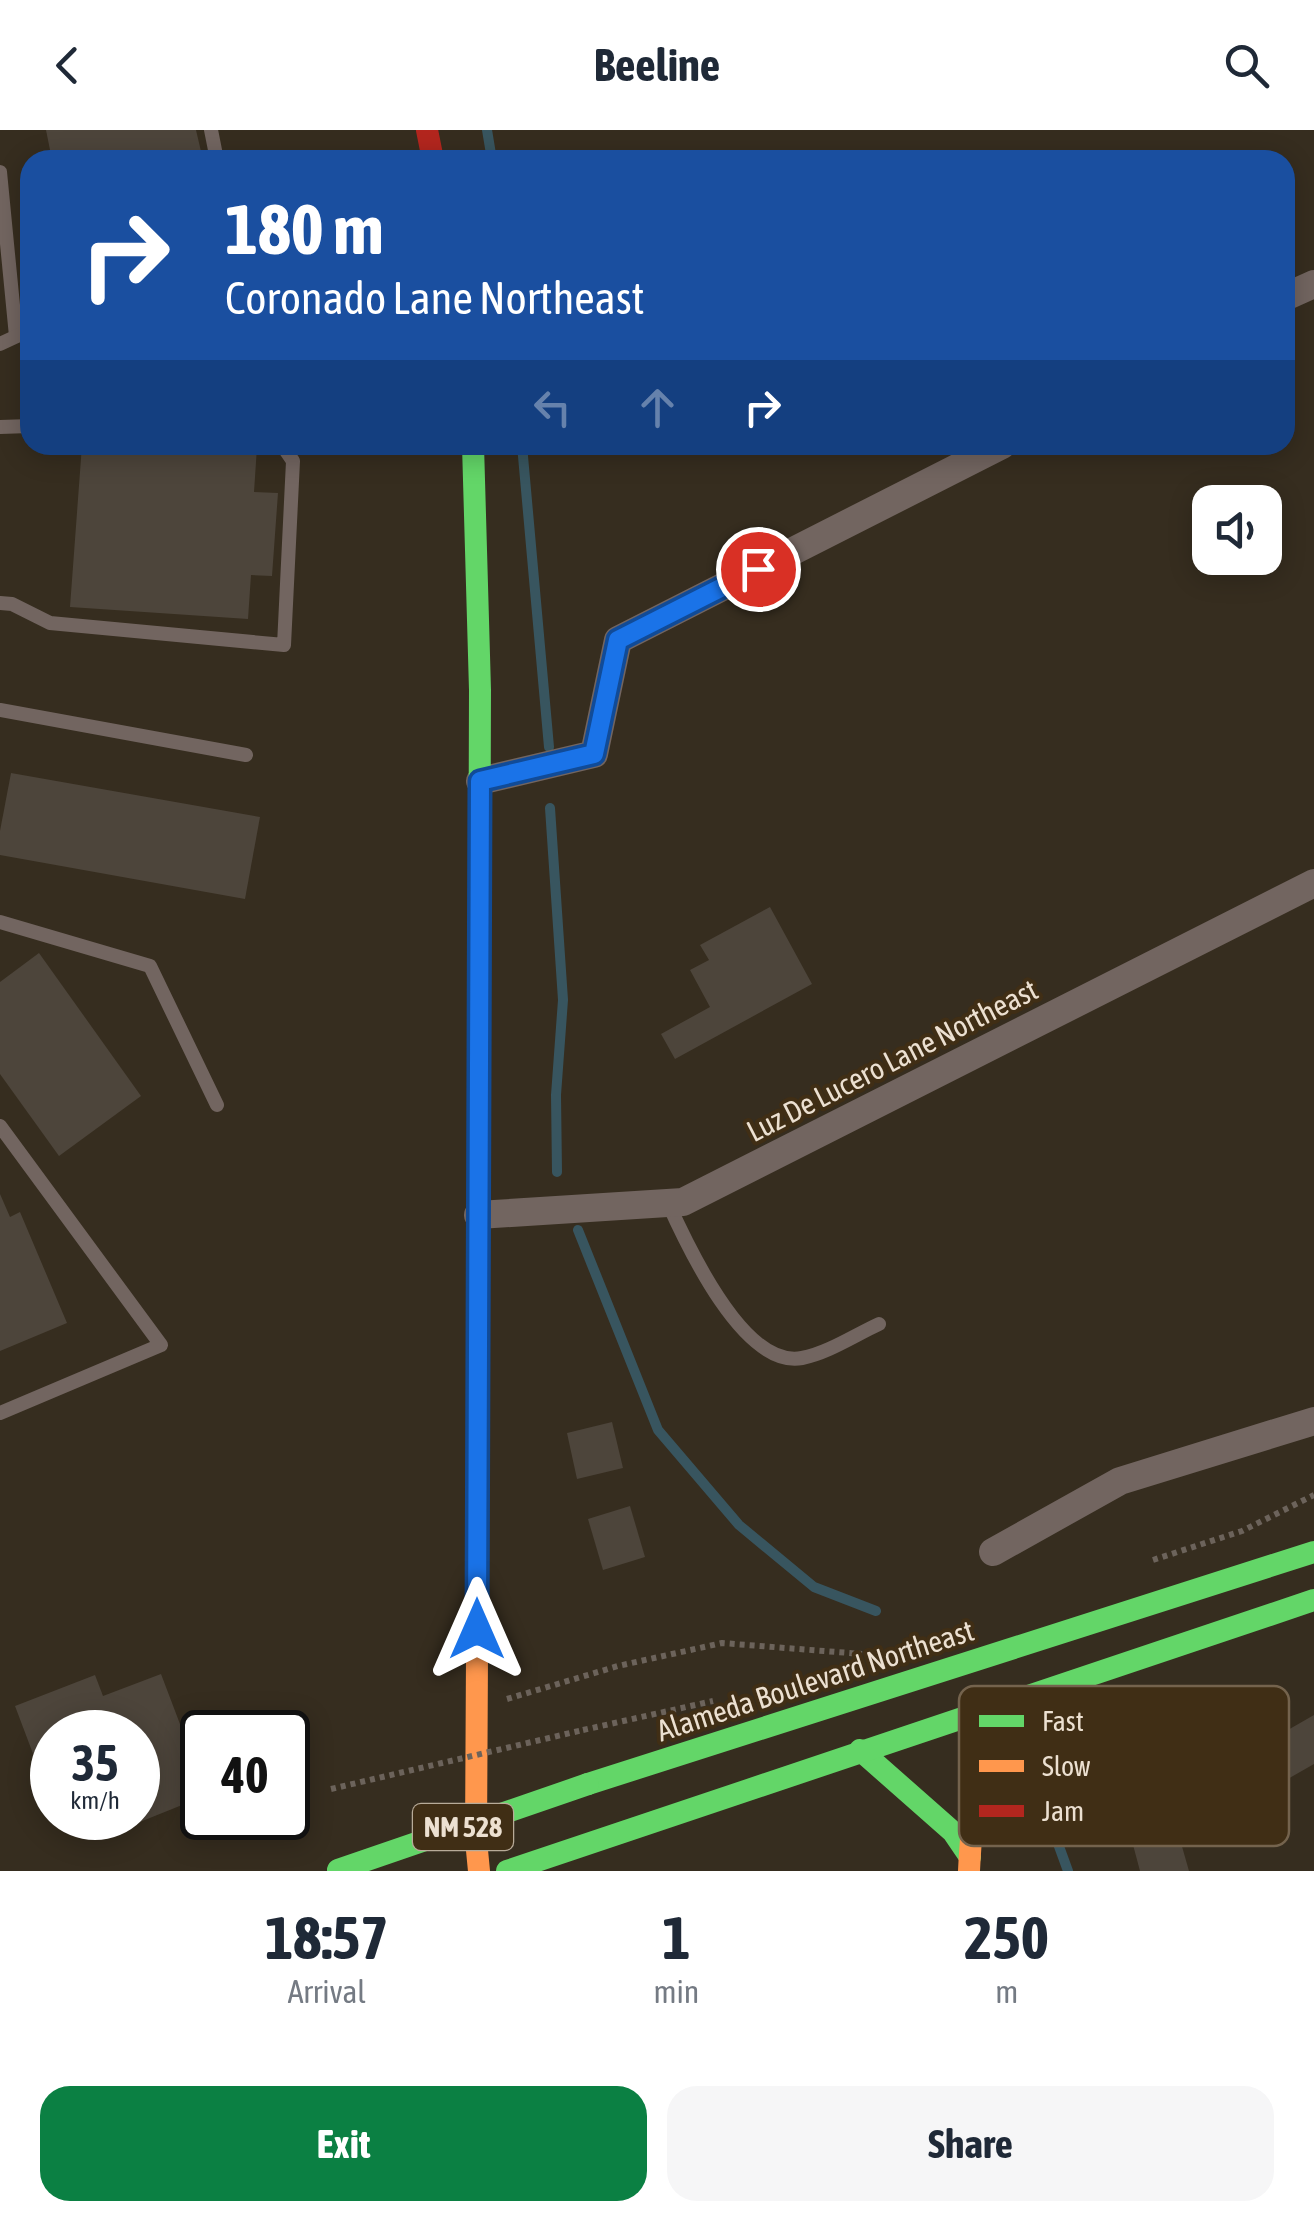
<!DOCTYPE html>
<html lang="en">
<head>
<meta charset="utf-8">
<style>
	:root { --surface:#fff; --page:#f6f6f7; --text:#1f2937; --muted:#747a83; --accent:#0b8043 }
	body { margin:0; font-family:"Asap Condensed",sans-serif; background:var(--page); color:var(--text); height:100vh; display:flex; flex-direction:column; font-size:38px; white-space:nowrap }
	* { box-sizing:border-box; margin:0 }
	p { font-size:32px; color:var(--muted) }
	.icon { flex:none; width:55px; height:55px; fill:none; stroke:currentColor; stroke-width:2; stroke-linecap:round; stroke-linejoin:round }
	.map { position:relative; height:1741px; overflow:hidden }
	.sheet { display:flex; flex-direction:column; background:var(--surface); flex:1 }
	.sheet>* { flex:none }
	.banner { position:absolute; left:20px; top:20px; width:1275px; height:305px; border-radius:30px; box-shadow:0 5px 25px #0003; background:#1a4fa0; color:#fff; overflow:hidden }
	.controls { position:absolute; left:1192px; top:355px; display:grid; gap:20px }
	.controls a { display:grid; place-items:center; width:90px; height:90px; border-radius:20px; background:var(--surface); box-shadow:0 5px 25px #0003; font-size:50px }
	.speed { position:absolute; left:30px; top:1580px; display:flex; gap:20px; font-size:50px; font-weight:700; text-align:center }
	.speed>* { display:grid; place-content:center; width:130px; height:130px; border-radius:50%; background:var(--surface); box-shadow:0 5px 25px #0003; line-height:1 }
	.speed small { font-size:25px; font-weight:400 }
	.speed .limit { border:5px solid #111; border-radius:15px; background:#fff; color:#111 }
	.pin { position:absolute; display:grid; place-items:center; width:85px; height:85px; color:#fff; margin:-42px; border:5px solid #fff; border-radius:50%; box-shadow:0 2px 10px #0007 }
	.me { position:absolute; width:110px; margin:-55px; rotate:0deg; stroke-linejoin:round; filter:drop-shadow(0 0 8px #0008) }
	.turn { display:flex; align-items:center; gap:35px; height:210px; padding:0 40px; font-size:45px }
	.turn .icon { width:130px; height:130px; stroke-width:2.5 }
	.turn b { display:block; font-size:70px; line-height:85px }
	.lanes { display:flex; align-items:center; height:95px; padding:0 40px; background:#0003; justify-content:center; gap:50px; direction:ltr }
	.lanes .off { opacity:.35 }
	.eta { display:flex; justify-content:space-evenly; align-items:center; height:170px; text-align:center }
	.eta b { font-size:60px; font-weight:700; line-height:70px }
	.action { display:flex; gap:20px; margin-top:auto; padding:20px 40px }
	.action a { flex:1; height:115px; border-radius:30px; background:var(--accent); color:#fff; font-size:40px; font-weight:700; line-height:115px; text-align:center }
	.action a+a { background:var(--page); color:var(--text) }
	header { display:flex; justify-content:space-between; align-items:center; height:130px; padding:0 40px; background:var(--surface); font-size:45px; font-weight:700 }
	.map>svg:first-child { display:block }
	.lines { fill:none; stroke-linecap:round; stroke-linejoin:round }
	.stream { stroke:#38555f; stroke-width:10 }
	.building { fill:#4d453b }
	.path { stroke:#6c635b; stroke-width:6; stroke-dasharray:5 5; stroke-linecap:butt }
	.lane { stroke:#726560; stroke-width:14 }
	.street { stroke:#726560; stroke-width:28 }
	.fast { stroke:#63d668; stroke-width:22 }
	.slow { stroke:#ff974d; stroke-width:22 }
	.jam { stroke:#b3261e; stroke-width:22 }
	.path-bridge { stroke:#6c635b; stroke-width:6; stroke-dasharray:5 5; stroke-linecap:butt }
	.fast-bridge { stroke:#63d668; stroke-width:22 }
	.route-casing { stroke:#114b97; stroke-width:25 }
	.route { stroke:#1a73e8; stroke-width:18 }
	.labels { text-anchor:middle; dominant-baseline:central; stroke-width:8; stroke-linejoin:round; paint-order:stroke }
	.shield { fill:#402e15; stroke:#b8ab99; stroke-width:2.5 }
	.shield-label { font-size:28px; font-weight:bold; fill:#ece0d1 }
	.street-label { font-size:30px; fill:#ece0d1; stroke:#402e15 }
	.key { fill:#402e15; stroke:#74634d; stroke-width:2.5 }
	.key-label { font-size:28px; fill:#ece0d1 }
</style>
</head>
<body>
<header><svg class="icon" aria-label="back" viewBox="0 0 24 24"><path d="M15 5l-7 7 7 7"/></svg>Beeline<svg class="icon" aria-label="search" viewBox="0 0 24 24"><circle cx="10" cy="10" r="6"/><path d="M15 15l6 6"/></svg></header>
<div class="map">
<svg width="1314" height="1741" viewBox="0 0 1314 1741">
	<rect width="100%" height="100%" fill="#362d1f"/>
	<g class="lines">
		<g class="stream">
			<path d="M487 0 492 30"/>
			<path d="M522 315 549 617"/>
			<path d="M550 678 563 870 556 965 557 1042"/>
			<path d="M578 1100 658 1300 739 1395 814 1457 876 1481"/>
			<path d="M1041 1667 1068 1741"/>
		</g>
	</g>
	<g class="building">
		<path d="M46 0H196L203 30H52Z"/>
		<path d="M82 315 257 317 254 362 278 363 272 446 251 445 248 489 70 477Z"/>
		<path d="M11 643 260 687 245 769 0 725V701Z"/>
		<path d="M770 777 812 854 675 929 661 904 710 877 690 840 709 830 700 815Z"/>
		<path d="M39 823 141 966 59 1026 0 944V852Z"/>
		<path d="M0 1064 10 1087 20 1082 67 1193 0 1221Z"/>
		<path d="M612 1292 623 1338 577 1349 567 1303Z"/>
		<path d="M630 1376 645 1427 603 1440 588 1389Z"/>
		<path d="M161 1544 202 1652V1667L105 1706 102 1699 78 1708 70 1688H138V1602H52V1674L15 1576 95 1545 103 1566Z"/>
		<path d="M1314 1585V1634L1272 1658 1251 1621Z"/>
		<path d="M1177 1699 1189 1741H1140L1132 1711Z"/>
	</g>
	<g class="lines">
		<g class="path">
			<path d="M1153 1430 1242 1401 1314 1365"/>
			<path d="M507 1569 618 1536 722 1513 862 1524"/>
			<path d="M583 1600 713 1571"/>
		</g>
		<g class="lane">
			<path d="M211 0 217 30"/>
			<path d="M0 42 16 206"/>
			<path d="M0 214 30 200"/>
			<path d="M0 297 30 296"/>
			<path d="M0 473 12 474 50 493 284 515 293 331 282 315"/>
			<path d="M0 580 246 625"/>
			<path d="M0 792 150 836 217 975"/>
			<path d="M0 996 161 1215 0 1283"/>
			<path d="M668 1073C687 1115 744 1239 802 1228 828 1223 855 1205 879 1194"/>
		</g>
		<g class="street">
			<path d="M1285 167 1314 154"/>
			<path d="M480 651 594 624 618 510 1002 315"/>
			<path d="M478 1085 683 1072 1314 753"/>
			<path d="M993 1422 1120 1351 1314 1291"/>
		</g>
		<g class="fast">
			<path d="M473 315 480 560 477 1525"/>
			<path d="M860 1620 953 1702 970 1727"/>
			<path d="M588 1654 1314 1422"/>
			<path d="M507 1741 1314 1470"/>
		</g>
		<g class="slow">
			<path d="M477 1525 476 1710 479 1741"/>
			<path d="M969 1741C973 1660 979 1623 1041 1567"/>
		</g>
		<path class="jam" d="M427 0 433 30"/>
		<path class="path-bridge" d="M331 1659 583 1600"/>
		<path class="fast-bridge" d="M338 1740 588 1654"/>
	</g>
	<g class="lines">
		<defs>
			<path id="route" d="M477 1499 480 651 594 624 618 510 758 439"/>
		</defs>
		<use href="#route" class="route-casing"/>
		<use href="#route" class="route"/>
	</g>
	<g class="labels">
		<rect class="shield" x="413" y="1674" width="100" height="46" rx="8"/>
		<g class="shield-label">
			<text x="463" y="1697">NM 528</text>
		</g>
		<g class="street-label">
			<text transform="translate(892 930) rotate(-27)">Luz De Lucero Lane Northeast</text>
			<text transform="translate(815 1550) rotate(-18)">Alameda Boulevard Northeast</text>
		</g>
	</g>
	<rect x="959" y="1556" width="330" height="160" rx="15" class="key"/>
	<rect x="979" y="1585" width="45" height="12" fill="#63d668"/>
	<rect x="979" y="1630" width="45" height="12" fill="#ff974d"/>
	<rect x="979" y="1675" width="45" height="12" fill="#b3261e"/>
	<g class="key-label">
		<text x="1042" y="1601">Fast</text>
		<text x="1042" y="1646">Slow</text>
		<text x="1042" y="1691">Jam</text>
	</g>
</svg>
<div class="controls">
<a><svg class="icon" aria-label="sound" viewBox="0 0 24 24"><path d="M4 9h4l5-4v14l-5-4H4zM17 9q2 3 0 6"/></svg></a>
</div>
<div class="speed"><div>35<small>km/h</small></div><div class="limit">40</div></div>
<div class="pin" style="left:758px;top:439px;background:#d93025"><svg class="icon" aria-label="arrive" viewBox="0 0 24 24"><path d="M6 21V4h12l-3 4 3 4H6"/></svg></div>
<svg class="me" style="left:477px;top:1499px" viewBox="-20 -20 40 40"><path d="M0-17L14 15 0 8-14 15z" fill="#1a73e8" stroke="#fff" stroke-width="4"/></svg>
<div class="banner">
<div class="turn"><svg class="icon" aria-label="right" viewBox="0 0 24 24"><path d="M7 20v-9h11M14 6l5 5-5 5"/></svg><div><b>180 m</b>Coronado Lane Northeast</div></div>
<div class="lanes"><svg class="icon off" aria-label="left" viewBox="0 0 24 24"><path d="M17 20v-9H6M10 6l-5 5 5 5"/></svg><svg class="icon off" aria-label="ahead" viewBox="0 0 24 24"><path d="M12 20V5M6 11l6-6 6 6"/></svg><svg class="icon" aria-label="right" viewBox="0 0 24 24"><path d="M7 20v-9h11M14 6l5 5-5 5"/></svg></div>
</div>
</div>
<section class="sheet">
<div class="eta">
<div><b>18:57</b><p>Arrival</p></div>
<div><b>1</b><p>min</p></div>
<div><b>250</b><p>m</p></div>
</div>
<div class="action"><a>Exit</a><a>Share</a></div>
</section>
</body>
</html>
